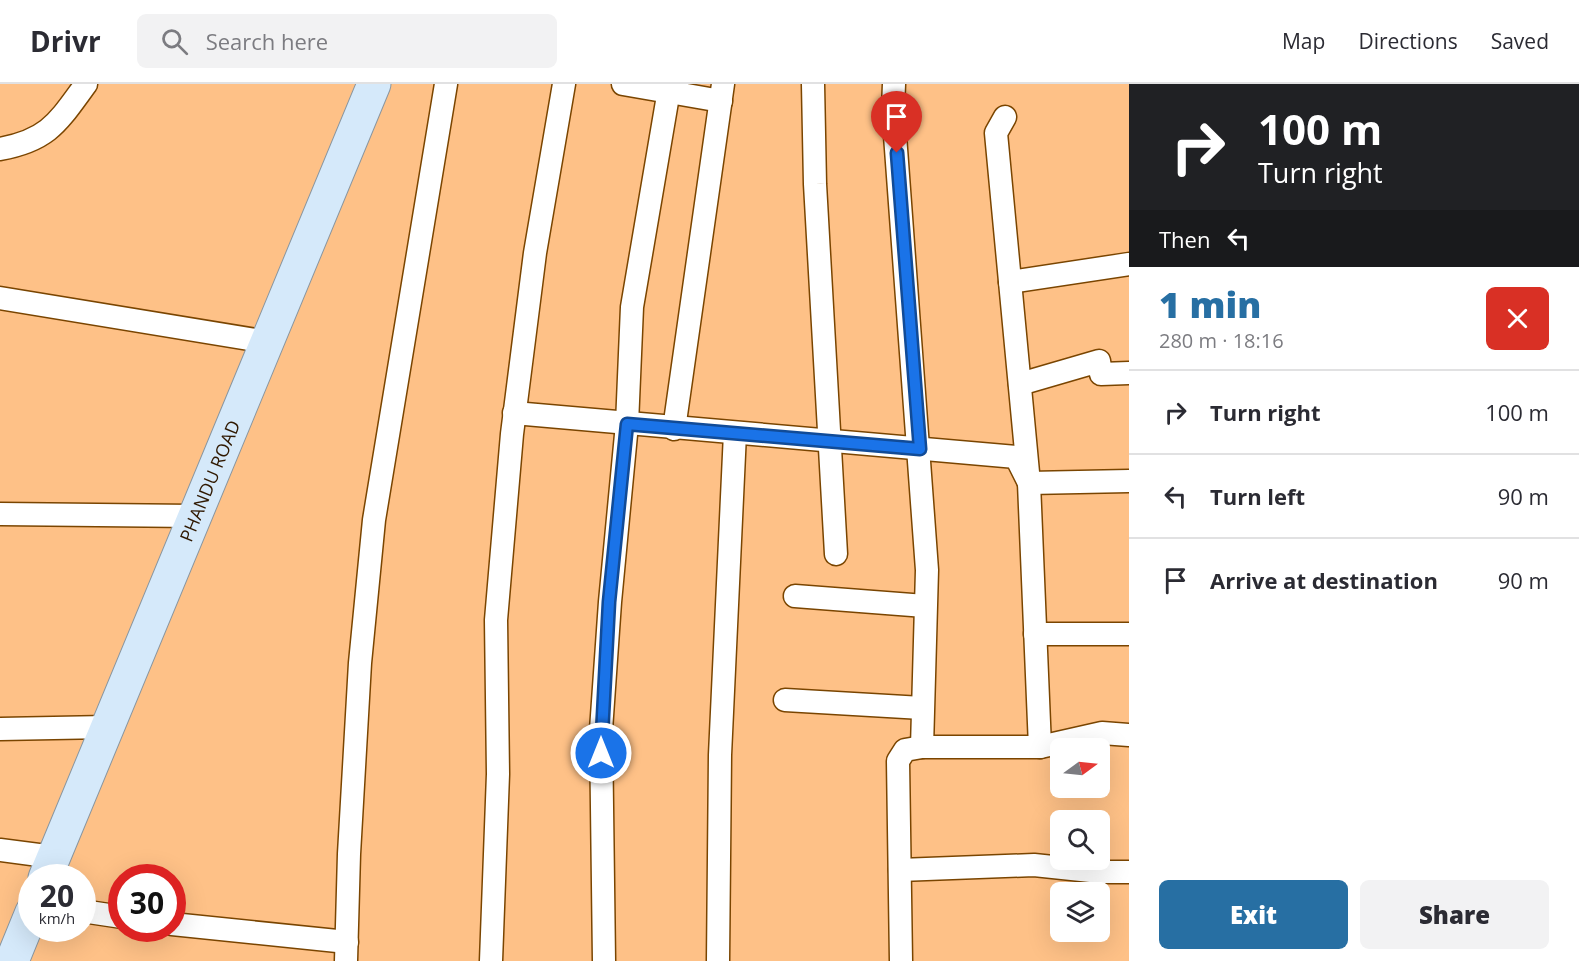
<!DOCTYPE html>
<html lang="en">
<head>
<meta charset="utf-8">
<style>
	:root { --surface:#fff; --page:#f2f2f3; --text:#2b2b33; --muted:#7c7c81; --line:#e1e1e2; --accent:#276fa3 }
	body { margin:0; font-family:"Open Sans",sans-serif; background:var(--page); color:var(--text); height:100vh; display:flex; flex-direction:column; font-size:22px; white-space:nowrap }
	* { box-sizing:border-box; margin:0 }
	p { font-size:20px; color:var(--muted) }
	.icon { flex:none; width:33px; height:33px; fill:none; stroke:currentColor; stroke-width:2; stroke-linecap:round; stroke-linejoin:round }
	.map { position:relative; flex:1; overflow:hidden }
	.sheet { display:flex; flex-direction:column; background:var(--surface); width:450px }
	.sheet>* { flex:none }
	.top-card { background:#202124; color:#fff; overflow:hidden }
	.needle { width:39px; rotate:75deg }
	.buttons { position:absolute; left:1050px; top:654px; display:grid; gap:12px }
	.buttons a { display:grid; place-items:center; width:60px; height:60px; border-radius:9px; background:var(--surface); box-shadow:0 6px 24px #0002; font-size:30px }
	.speed { position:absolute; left:18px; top:780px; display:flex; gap:12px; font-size:30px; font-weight:700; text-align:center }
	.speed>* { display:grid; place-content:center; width:78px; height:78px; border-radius:50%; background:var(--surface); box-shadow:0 6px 24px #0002; line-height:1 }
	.speed small { font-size:15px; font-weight:400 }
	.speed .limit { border:9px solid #d22; background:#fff; color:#111 }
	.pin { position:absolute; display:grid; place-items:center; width:51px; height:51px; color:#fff; margin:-62px -26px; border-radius:50% 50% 50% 0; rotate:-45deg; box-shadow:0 0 6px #0007 }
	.pin .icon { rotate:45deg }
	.me { position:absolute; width:66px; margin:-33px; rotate:0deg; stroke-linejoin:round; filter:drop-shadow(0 0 4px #0008) }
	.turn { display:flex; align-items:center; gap:21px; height:126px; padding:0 30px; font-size:27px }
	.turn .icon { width:78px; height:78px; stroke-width:2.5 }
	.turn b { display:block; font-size:42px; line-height:51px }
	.then { display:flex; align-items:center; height:57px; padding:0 30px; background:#0003; gap:12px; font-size:22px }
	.round { display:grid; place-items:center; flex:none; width:63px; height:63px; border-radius:9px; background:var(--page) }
	.headline { display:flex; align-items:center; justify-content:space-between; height:102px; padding:0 30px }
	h1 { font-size:36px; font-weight:800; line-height:45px; color:var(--accent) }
	.button { display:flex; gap:12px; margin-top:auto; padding:12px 30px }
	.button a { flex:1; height:69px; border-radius:9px; background:var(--accent); color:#fff; font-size:24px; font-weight:800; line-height:69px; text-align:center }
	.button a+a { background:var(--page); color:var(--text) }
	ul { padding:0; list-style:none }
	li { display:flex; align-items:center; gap:18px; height:84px; padding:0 30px; border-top:2px solid var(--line) }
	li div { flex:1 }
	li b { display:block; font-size:22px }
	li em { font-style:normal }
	header { display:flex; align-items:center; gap:36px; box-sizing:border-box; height:84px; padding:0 30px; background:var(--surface); border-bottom:2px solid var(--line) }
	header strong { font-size:28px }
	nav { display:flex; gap:33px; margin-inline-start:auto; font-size:21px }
	.search { width:420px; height:54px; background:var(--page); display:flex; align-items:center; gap:15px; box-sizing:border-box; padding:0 21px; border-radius:9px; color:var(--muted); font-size:22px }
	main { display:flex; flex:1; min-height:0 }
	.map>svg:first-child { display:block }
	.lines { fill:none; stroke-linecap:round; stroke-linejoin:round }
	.street-casing { stroke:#7a4500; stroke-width:25 }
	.primary-casing { stroke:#8996a0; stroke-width:35 }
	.street { stroke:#fff; stroke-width:22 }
	.primary { stroke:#d5e9fa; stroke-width:33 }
	.route-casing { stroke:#114b97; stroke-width:15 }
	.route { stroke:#1a73e8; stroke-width:10 }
	.labels { text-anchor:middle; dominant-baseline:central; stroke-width:4.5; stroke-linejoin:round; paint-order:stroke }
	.street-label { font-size:18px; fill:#2f1801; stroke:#ffecdb }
</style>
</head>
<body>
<header>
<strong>Drivr</strong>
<div class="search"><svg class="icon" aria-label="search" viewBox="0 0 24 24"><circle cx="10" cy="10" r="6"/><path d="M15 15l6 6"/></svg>Search here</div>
<nav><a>Map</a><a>Directions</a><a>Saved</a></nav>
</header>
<main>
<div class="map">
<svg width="1129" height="877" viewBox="0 0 1129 877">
	<rect width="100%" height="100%" fill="#fec187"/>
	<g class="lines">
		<defs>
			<g id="street">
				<path d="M623 0 721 17"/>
				<path d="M813 0 815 100 836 470"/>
				<path d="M894 0 893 24 927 486 922 663"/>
				<path d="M0 65C49 56 58 38 86 0"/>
				<path d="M1010 198 1129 180"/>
				<path d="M0 214 268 258"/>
				<path d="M1020 300 1099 277 1101 290 1129 289"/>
				<path d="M514 329 1016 373 1029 399 1129 397"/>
				<path d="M674 345 723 0"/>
				<path d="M0 430 195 432"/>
				<path d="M795 512 925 522"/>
				<path d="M1035 550H1129"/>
				<path d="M785 616 922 624"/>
				<path d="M0 645 107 643"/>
				<path d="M1040 663 1102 649 1129 651"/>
				<path d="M0 766 54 773"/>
				<path d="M900 786 1034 781 1100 788H1129"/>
				<path d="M82 827 122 833"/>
				<path d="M172 840 347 858"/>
				<path d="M346 877 349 770 360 579 374 436 446 0"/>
				<path d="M491 877 498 690 496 536 512 350 535 169 564 0"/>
				<path d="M604 877 601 646 610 518 627 340 632 223 670 0"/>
				<path d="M718 877 720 671 735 349"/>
				<path d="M901 877 898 677 905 666 922 663H1040L1029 399 996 49 1005 33"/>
			</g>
			<g id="primary">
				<path id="s1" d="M45 794 374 0"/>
				<path d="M12 877 32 828"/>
			</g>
		</defs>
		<use href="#street" class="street-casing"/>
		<use href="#primary" class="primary-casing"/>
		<use href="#street" class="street"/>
		<use href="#primary" class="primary"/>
	</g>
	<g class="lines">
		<defs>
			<path id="route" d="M601 669 609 518 627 340 920 365 897 69"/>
		</defs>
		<use href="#route" class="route-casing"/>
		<use href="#route" class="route"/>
	</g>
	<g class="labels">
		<g class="street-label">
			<text stroke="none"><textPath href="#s1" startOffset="430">PHANDU ROAD</textPath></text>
		</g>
	</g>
</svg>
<div class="buttons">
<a><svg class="needle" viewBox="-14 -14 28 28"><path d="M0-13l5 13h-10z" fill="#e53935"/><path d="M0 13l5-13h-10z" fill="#7c7c81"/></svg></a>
<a><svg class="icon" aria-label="search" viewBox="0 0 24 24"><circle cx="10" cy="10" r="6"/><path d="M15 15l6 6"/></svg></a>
<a><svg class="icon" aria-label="layers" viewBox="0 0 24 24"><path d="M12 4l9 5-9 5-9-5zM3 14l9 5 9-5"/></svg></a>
</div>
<div class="speed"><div>20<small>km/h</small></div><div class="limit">30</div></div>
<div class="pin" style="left:897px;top:69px;background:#d93025"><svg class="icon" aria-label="arrive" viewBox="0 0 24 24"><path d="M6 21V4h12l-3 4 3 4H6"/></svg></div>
<svg class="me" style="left:601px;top:669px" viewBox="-20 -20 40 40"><circle r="17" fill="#1a73e8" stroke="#fff" stroke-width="3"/><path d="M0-11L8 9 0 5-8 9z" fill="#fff"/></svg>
</div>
<section class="sheet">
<div class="top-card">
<div class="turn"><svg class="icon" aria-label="right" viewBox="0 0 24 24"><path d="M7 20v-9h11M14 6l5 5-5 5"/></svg><div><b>100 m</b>Turn right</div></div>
<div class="then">Then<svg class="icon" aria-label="left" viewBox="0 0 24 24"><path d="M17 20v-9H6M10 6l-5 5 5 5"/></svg></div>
</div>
<div class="headline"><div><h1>1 min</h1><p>280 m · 18:16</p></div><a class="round" style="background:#d93025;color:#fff"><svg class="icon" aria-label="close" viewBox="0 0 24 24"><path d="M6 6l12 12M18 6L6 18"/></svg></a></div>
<ul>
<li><svg class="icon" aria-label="right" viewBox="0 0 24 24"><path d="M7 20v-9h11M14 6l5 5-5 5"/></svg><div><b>Turn right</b></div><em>100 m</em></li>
<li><svg class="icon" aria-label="left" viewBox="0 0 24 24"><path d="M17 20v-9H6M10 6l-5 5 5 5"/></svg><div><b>Turn left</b></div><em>90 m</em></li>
<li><svg class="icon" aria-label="arrive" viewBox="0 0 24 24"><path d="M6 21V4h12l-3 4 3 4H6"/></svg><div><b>Arrive at destination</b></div><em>90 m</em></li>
</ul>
<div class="button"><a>Exit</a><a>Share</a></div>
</section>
</main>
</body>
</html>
